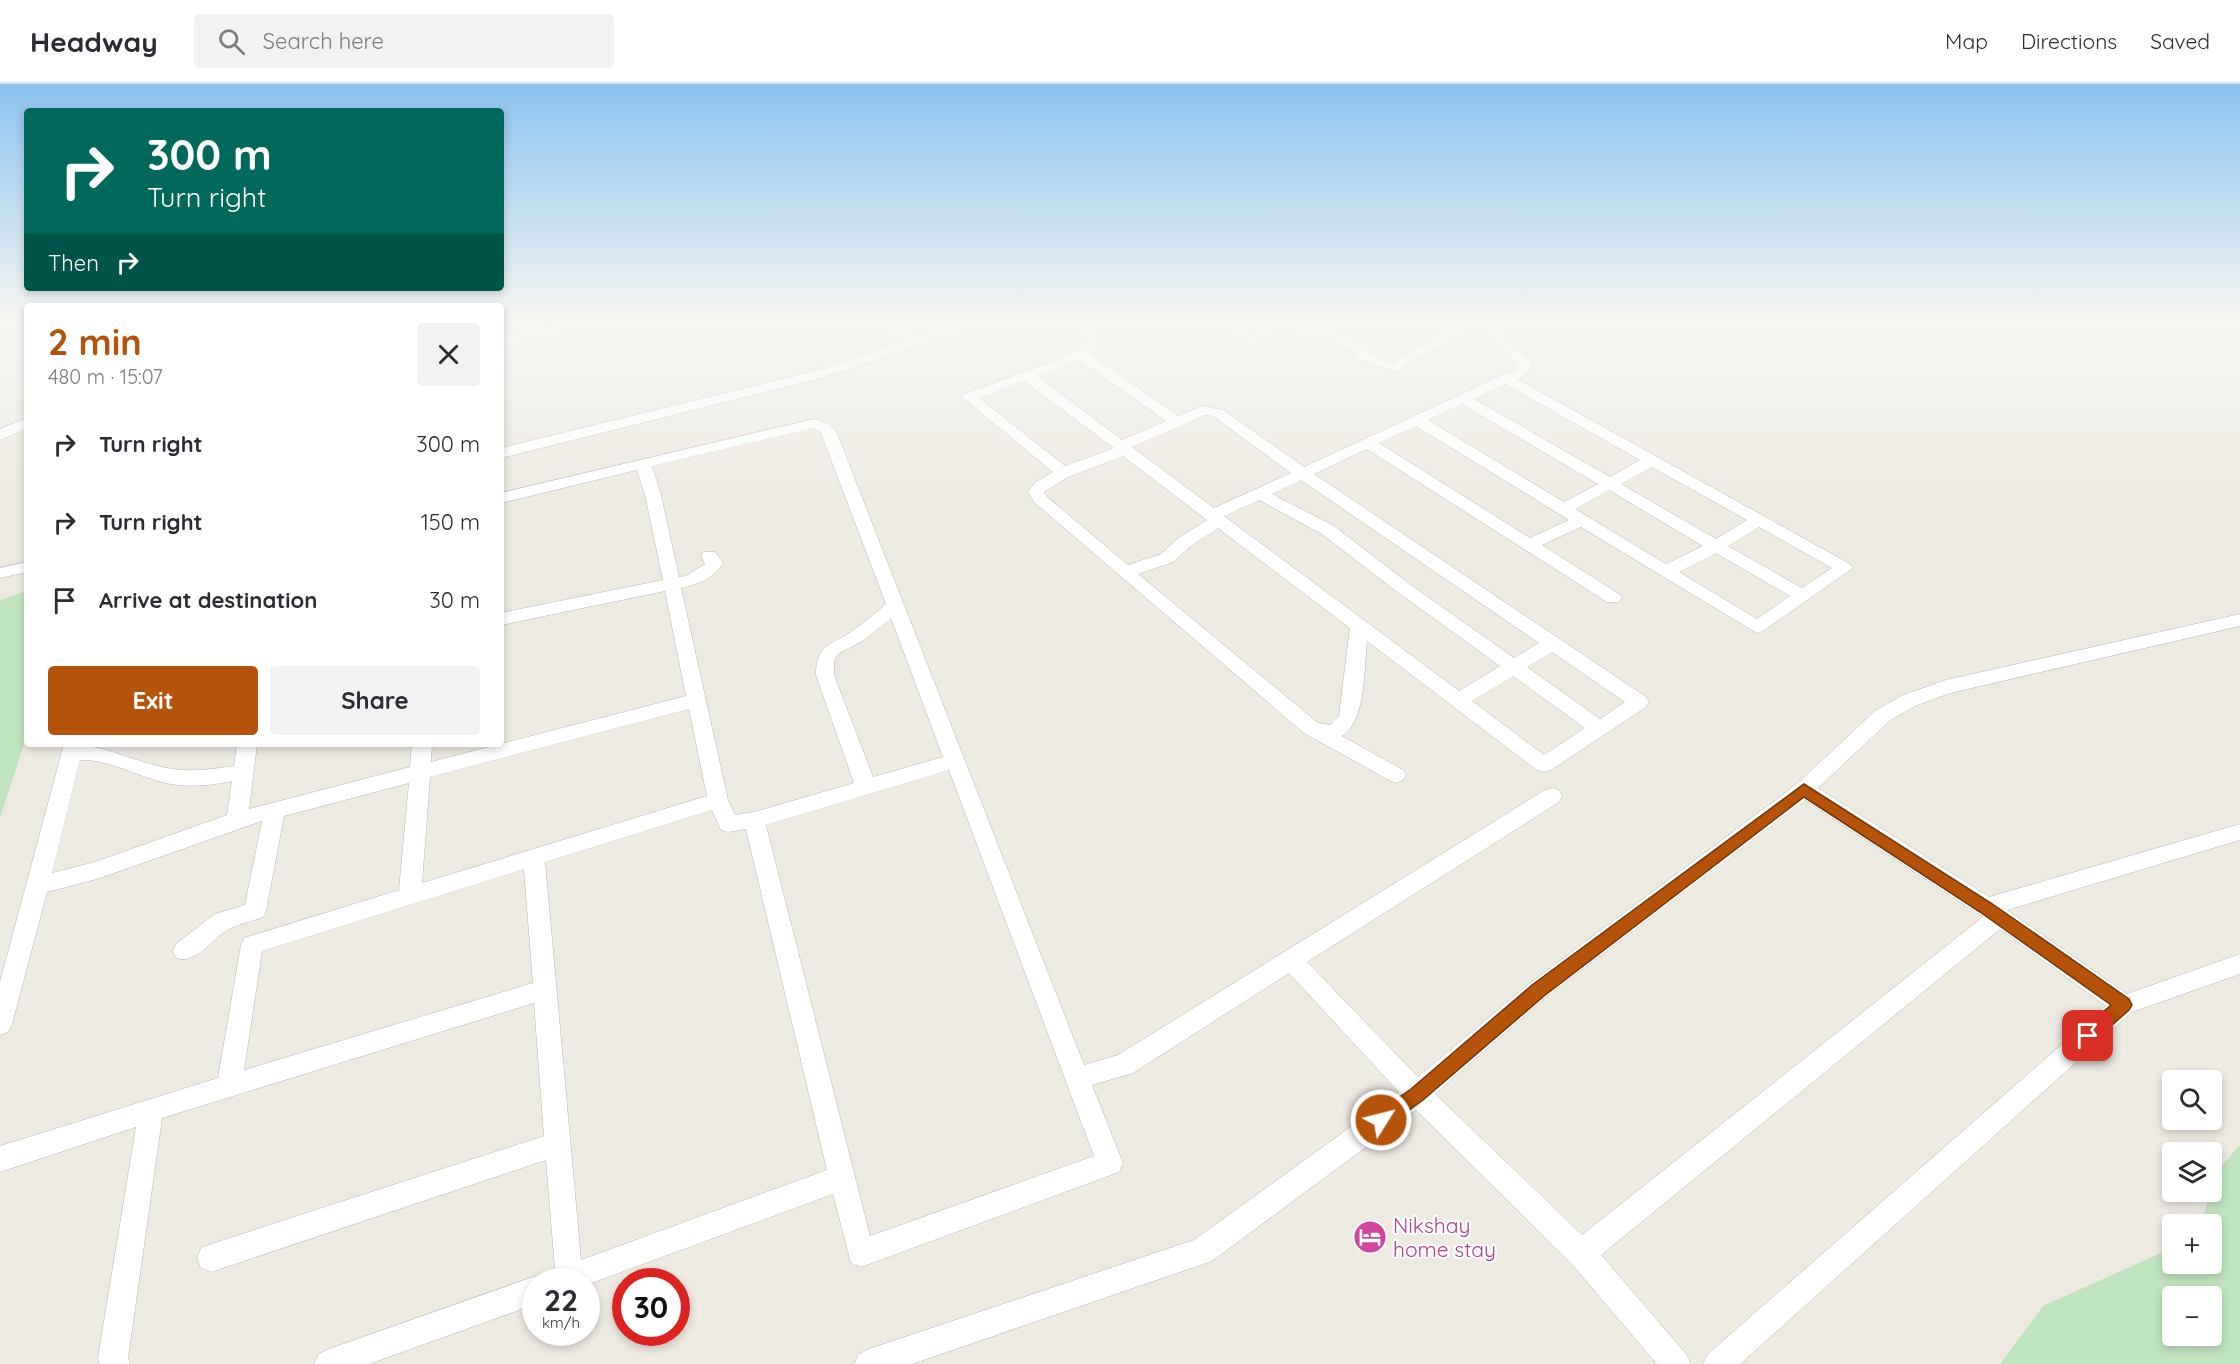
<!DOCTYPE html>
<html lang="en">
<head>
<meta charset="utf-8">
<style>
	:root { --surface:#fff; --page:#f2f2f3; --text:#2b2b33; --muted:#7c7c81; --line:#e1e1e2; --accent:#b45309 }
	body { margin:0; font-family:Quicksand,sans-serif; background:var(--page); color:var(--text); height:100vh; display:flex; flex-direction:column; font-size:22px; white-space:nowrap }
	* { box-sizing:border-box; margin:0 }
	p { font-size:20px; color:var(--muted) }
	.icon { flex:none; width:33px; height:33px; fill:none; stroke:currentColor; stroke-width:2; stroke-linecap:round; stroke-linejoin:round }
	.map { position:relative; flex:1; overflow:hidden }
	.details { position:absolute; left:24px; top:219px; width:480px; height:444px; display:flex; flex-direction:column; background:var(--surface); border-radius:6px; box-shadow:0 3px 9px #0003 }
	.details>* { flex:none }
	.hud { position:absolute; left:24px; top:24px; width:480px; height:183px; border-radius:6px; box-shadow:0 3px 9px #0003; background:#00695c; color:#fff; overflow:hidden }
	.controls { position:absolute; left:2162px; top:986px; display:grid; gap:12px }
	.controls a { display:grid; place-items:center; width:60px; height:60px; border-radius:6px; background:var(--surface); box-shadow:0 3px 9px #0003; font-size:30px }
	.speed { position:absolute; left:522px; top:1184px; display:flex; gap:12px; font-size:30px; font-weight:700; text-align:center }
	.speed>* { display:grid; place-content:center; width:78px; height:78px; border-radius:50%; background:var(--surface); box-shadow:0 3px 9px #0003; line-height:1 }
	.speed small { font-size:15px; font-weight:400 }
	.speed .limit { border:9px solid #d22; background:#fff; color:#111 }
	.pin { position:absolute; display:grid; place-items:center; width:51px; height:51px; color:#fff; margin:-26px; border-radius:12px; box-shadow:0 3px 9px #0006 }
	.me { position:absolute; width:66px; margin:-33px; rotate:54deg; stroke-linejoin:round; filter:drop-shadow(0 0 4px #0008) }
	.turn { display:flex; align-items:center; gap:21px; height:126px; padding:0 24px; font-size:27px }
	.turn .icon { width:78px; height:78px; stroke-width:2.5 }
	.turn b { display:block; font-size:42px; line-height:51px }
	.then { display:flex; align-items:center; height:57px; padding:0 24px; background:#0003; gap:12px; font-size:22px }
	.round { display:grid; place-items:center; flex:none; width:63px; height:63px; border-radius:6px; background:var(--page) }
	.summary { display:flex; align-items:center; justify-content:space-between; height:102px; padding:0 24px }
	h1 { font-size:36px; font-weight:700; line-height:45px; color:var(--accent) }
	.primary-button { display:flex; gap:12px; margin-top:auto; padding:12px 24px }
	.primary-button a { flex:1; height:69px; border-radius:6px; background:var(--accent); color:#fff; font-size:24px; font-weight:700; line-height:69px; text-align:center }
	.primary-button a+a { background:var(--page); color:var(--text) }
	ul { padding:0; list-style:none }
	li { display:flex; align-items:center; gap:18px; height:78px; padding:0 24px }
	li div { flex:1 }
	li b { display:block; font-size:22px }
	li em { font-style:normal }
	header { display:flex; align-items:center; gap:36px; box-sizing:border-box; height:84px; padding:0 30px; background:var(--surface); border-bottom:2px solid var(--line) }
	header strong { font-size:28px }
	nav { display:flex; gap:33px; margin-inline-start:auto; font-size:21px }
	.search { width:420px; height:54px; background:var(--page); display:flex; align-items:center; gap:15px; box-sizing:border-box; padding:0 21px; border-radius:6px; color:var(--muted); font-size:22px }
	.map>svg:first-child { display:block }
	.green { fill:#c0e4be; fill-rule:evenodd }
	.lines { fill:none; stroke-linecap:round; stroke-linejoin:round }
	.minor-casing { stroke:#b4b8bc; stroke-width:1 }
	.minor { fill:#fff; fill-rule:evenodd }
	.route { fill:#b45309; stroke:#753606; stroke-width:1.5 }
	.labels { text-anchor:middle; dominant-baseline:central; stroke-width:4.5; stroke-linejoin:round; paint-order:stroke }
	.near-hotel-label { font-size:21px; fill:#b23c85; stroke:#fff; text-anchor:start }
</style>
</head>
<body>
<header>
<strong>Headway</strong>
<div class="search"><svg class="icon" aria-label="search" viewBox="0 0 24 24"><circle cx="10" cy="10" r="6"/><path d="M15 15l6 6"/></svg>Search here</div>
<nav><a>Map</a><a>Directions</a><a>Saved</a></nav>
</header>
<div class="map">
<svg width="2240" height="1280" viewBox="0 0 2240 1280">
	<rect width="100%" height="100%" fill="#edeae2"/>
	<g class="green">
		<path d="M27 507V651L0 734V516Z"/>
		<path d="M2240 1061V1280H2000L2043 1222 2172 1164V1179H2211V1140H2201L2216 1088ZM2172 1212H2211V1251H2172Z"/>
	</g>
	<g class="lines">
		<defs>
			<g id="minor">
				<path d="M876 238H892L917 253 962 238H983L981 241 817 295 501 374V364L807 289 904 257Z"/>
				<path d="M1060 238C1076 238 1098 241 1099 260L1090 270 1178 332 1203 322 1223 326 1304 383 1518 284 1519 281 1476 240 1394 288 1357 274 1354 266 1328 254 1305 252 1287 243 1252 260 1210 238H1227L1252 251 1277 238H1298L1313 245 1336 247 1366 261 1369 269 1393 279 1461 238H1489L1533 280 1529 289 1517 295 1850 480 1853 484 1763 547 1757 549 1581 443 1542 461 1619 510 1622 514 1619 518H1607L1367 365 1314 390 1646 613 1649 618 1646 623 1551 686 1544 688 1537 686 1367 557C1364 583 1366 638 1342 652L1403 686 1406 691 1403 696 1396 699 1389 696 1304 649 1034 418 1028 407 1036 398 1053 388 962 313 964 310 1062 274 1086 260 1085 254ZM1080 276 1166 337 1122 356 1037 292ZM1024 297 1114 364 1065 382 979 314ZM1505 300 1640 376 1610 393 1474 315ZM1462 320 1598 400 1564 418 1428 336ZM1205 331 1213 332 1291 389 1214 424 1132 363ZM1416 342 1569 436 1530 454 1379 359ZM1123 372 1207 436 1180 453 1161 470 1128 481 1047 413 1044 408 1068 393ZM1652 383 1747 436 1716 455 1621 400ZM1301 396 1539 559 1514 574 1408 499 1334 442 1272 410ZM1609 406 1703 462 1666 480 1575 425ZM1259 416 1322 450 1396 507 1500 582 1459 607 1224 432ZM1759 443 1832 484 1802 504 1728 462ZM1218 444 1350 544 1339 632 1330 641 1318 639 1138 490 1173 478 1192 461ZM1716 469 1790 512 1757 535 1679 488ZM1552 568 1625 618 1600 635 1527 583ZM1513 592 1585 644 1544 671 1472 617Z"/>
				<path d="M562 241 569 245 567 248 501 261V253Z"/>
				<path d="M27 334V344L0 356V345Z"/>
				<path d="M814 335 829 340 836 347 1084 981 1118 971 1545 706 1552 704 1559 706 1562 712 1559 718 1307 878 1418 993 1530 899 1797 700 1875 627 1901 612 1946 596 2240 530V542L1950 609 1915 622 1889 637 1818 704 1989 813 2240 740V756L2007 826 2127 910 2240 870V890L2132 928 1740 1280H1703L1708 1270 2106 922 2000 845 1601 1171 1686 1270 1691 1280H1657L1571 1179 1416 1026 1212 1177 912 1280H854L859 1270 869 1265 1194 1156 1399 1008 1289 889 1133 989 1092 1001 1123 1079 1119 1088 861 1183 851 1179 833 1110 586 1201V1197H556L546 1076 211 1188 201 1184 197 1174 201 1164 211 1160 544 1052 534 919 162 1034 128 1274 130 1280H100L98 1274 136 1043 0 1088V1062L218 994 241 861 244 854 399 806 409 699 284 732 266 827 263 833C253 837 241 839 231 844 213 852 198 881 176 874L173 867 176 860 215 830 245 821 262 737 97 795 47 808 12 940 8 948 0 951V898L64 660C107 660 133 679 173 685 193 688 214 685 234 682L237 660H257L249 725 410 683 412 660H432L431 678 686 612 665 507 501 541V529L663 496 645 411 637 386 501 419V409ZM814 344 821 349 886 520C875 529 864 539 852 547 831 562 816 560 816 591L854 699 754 728 735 731 728 716 681 504C697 500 716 494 723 478L715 468H703L701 472 705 480 686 492 679 493 661 411 652 382ZM891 534 943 673 873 693 834 591V577L838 570 864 556ZM689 625 707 712 422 799 430 693ZM80 676C108 675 135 691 162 698 185 704 209 702 232 697L227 731 95 778 52 789ZM949 686 1094 1072 870 1152 766 741ZM1805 716 1983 833 1582 1151 1435 1010 1546 913ZM712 726 721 746 728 748 746 745 827 1086 581 1176 545 778ZM524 785 533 899 244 986 262 867Z"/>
				<path d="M27 478V488L0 494V484Z"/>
				<path d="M536 1192 546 1197H536V1220L369 1280H314L319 1270 329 1265Z"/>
			</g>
		</defs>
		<use href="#minor" class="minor-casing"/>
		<use href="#minor" class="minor"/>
	</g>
	<linearGradient id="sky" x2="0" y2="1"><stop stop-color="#8bc3f0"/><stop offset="0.57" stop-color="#f7f6f2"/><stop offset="1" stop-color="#f7f6f2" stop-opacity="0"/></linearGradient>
	<rect width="2240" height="417" fill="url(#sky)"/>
	<path class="route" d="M1804 700 1991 819 2129 915 2132 921 2129 926 2094 957 2088 959 2082 957 2080 952 2082 946 2111 921 1980 828 1804 713 1544 912 1423 1016 1387 1042 1381 1045 1375 1042 1372 1036 1375 1030 1411 1005 1532 901Z"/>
	<defs>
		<symbol id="hotel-disc" viewBox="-11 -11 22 22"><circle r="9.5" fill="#d1479c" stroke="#fff"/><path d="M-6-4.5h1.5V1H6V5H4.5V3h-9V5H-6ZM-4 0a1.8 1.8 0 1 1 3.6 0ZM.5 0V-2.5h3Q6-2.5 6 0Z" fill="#fff"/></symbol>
	</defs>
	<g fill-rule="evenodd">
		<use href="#hotel-disc" x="1351" y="1134" width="38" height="38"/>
	</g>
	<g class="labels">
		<g class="near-hotel-label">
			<text x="1393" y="1141">Nikshay<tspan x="1393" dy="24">home stay</tspan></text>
		</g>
	</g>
</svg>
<div class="controls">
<a><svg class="icon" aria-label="search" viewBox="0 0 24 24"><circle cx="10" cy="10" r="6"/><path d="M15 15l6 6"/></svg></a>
<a><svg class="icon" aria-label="layers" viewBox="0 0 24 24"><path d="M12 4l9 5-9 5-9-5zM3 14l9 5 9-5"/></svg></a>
<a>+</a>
<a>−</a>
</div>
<div class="speed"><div>22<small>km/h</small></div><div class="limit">30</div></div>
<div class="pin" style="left:2088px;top:952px;background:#d93025"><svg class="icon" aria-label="arrive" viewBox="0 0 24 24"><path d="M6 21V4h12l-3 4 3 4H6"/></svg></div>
<svg class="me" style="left:1381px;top:1036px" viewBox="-20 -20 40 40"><circle r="17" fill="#b45309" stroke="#fff" stroke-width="3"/><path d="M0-11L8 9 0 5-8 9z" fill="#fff"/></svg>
<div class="hud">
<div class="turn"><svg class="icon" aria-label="right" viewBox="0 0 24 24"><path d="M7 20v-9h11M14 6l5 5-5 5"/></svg><div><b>300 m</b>Turn right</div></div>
<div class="then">Then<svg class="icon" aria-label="right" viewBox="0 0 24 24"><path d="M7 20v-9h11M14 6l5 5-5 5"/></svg></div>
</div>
<section class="details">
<div class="summary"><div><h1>2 min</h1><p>480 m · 15:07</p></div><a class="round"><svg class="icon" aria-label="close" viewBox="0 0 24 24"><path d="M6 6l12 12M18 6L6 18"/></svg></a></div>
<ul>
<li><svg class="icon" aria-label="right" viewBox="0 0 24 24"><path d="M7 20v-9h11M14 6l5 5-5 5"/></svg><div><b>Turn right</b></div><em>300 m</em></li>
<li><svg class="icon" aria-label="right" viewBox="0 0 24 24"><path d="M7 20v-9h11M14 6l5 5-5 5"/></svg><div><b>Turn right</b></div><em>150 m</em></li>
<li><svg class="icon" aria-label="arrive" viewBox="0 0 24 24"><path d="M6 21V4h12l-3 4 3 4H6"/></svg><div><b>Arrive at destination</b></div><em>30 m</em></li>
</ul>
<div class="primary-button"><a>Exit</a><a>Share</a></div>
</section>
</div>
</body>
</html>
